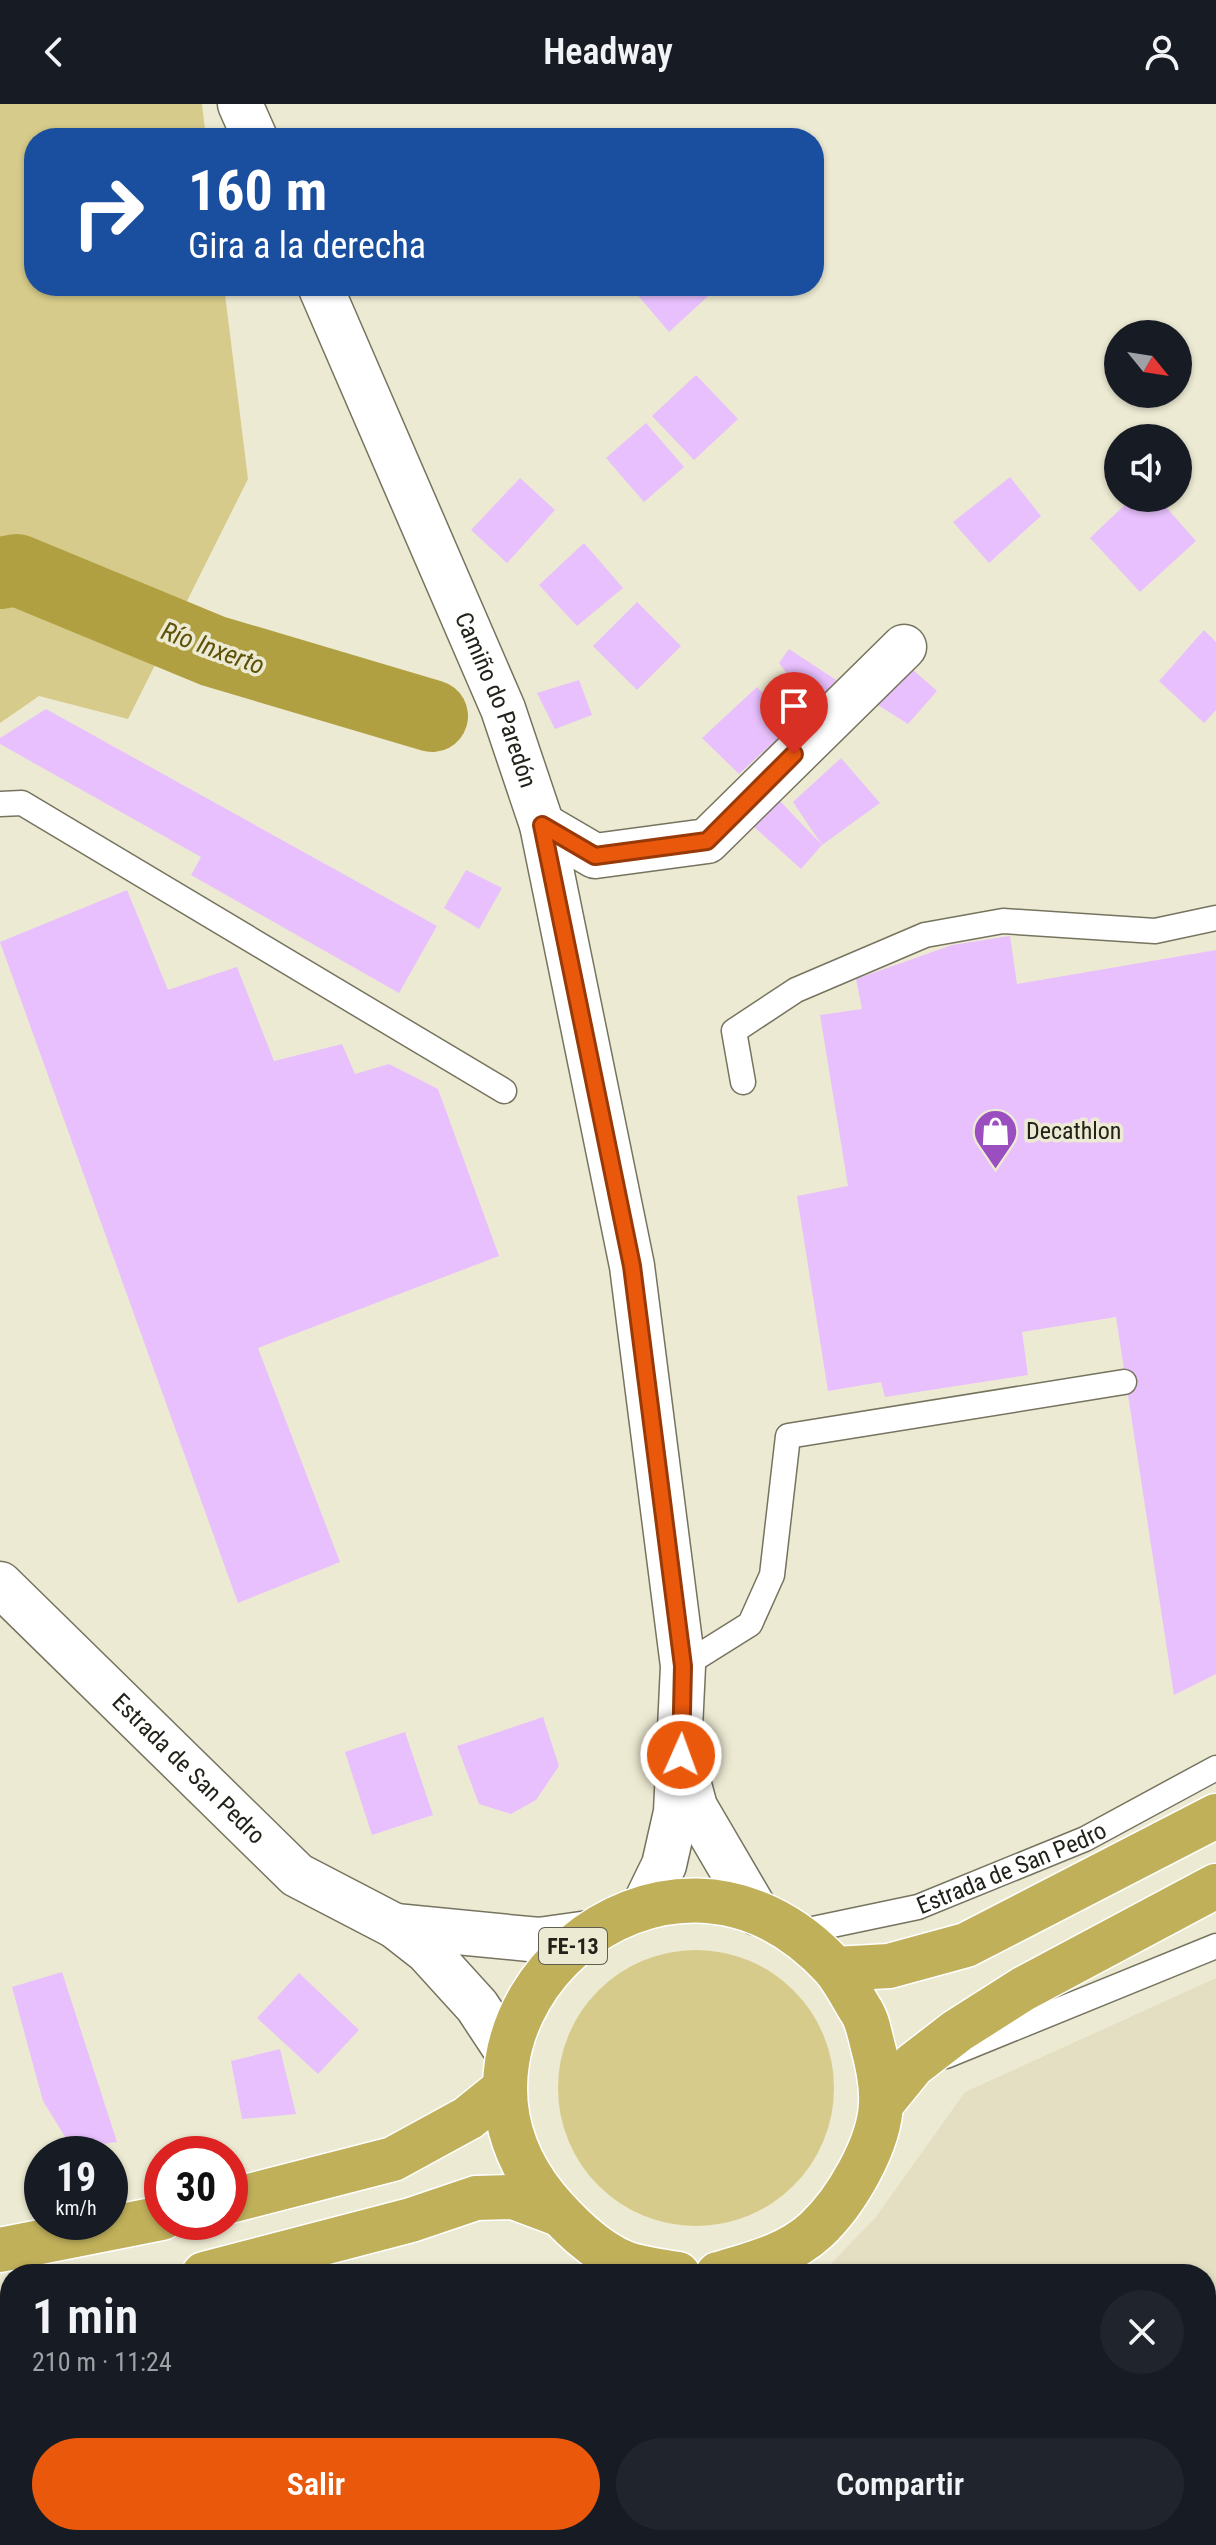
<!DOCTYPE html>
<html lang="es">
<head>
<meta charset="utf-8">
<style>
	:root { --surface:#171b24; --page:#20242c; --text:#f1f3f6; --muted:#9ea1a6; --accent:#ea580c }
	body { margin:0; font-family:"Roboto Condensed",sans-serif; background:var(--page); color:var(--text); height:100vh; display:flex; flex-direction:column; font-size:30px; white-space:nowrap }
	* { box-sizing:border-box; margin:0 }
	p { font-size:26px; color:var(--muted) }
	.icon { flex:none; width:44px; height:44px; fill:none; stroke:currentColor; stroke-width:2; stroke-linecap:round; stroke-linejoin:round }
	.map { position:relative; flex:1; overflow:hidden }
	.drawer { position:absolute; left:0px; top:2160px; width:1216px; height:282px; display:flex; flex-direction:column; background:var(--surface); border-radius:32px 32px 0 0; box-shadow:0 2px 6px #0004 }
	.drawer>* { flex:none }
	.banner { position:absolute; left:24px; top:24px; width:800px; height:168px; border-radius:32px; box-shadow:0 2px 6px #0004; background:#1a4fa0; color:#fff; overflow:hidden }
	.needle { width:52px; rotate:120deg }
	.buttons { position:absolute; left:1104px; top:216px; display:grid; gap:16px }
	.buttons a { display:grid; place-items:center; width:88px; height:88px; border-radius:50%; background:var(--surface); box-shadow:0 2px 6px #0004; font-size:40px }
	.speed { position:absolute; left:24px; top:2032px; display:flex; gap:16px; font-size:40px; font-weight:700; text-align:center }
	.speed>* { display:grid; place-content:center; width:104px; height:104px; border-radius:50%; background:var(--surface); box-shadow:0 2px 6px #0004; line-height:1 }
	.speed small { font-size:20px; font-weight:400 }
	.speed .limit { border:12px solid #d22; background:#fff; color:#111 }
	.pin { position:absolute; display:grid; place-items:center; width:68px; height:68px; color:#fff; margin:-82px -34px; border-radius:50% 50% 50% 0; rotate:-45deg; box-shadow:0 0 8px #0007 }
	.pin .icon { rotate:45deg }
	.me { position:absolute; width:88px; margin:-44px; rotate:2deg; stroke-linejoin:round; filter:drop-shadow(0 0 6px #0008) }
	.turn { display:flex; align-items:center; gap:28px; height:168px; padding:0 32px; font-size:36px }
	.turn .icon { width:104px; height:104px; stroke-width:2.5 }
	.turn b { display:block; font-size:56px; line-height:68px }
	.round { display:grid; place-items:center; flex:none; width:84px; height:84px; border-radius:42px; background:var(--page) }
	.headline { display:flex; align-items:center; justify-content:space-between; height:136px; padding:0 32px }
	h1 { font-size:48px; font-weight:600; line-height:60px }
	.button { display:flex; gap:16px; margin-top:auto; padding:16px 32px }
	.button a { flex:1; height:92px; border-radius:48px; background:var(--accent); color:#fff; font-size:32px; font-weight:600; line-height:92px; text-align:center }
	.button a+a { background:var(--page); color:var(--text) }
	header { display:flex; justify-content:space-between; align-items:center; height:104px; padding:0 32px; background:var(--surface); font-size:36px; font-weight:600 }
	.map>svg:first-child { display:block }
	.built { fill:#e4dfc2 }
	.green { fill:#d6cb8a }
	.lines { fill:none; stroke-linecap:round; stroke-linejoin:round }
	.river { stroke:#b0a042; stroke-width:72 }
	.building { fill:#e8c0fd }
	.service-casing { stroke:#76735f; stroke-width:27 }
	.minor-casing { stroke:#76735f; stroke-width:47 }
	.tertiary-casing { stroke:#76735f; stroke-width:47 }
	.trunk-casing { stroke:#fff; stroke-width:47 }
	.service { stroke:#fff; stroke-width:24 }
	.minor { stroke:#fff; stroke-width:44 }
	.tertiary { stroke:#fff; stroke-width:44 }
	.trunk { stroke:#c0b05a; stroke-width:44 }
	.route-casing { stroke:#983908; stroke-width:20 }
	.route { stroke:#ea580c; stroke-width:14 }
	.labels { text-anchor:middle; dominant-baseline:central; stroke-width:7; stroke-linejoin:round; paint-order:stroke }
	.shield { fill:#edead3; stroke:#605e52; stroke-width:2 }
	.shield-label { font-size:22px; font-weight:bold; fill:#23221a }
	.street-label { font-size:24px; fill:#23221a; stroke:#edead3 }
	.poi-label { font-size:24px; fill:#23221a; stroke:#edead3; text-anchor:start }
	.water-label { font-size:26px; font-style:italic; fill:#5e5208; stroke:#edead3 }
</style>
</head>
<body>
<header><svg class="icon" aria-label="back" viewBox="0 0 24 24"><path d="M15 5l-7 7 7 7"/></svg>Headway<svg class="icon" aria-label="person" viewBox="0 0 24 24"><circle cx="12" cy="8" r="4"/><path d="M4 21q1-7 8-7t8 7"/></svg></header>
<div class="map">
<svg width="1216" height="2441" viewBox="0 0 1216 2441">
	<rect width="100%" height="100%" fill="#edead3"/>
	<path class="built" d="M1216 1874V2441H759L758 2432H1206V2170H821L875 2114 965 1988Z"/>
	<g class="green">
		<path d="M0 0H202L206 34H34V182H224L248 375 128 615 39 592 0 619Z"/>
		<circle cx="696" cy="1984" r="138"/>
		<path d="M10 2242V2432H292L293 2441H0V2244Z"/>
	</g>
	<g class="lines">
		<path class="river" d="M0 469 17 466 213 547 432 612"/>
	</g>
	<g class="building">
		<path d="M630 182H719L669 228Z"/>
		<path d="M696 271 738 315 694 356 652 312Z"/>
		<path d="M646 319 684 363 644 398 606 354Z"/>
		<path d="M1010 373 1041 412 989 459 953 418Z"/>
		<path d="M520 374 555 406 507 459 471 426Z"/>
		<path d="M1132 394H1158L1196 437 1140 488 1090 434Z"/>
		<path d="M584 439 623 484 577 522 539 481Z"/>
		<path d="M637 498 681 542 637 586 593 542Z"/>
		<path d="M1204 526 1216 538V606L1204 619 1159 577Z"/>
		<path d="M789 545 836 576 806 613 776 581 787 570 779 559Z"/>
		<path d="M904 558 937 587 908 620 870 596Z"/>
		<path d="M579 576 592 611 555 625 537 589Z"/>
		<path d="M757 583 791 622 739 670 702 634Z"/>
		<path d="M46 605 437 822 399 889 191 771 201 753 0 640V634Z"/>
		<path d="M841 654 880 699 822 741 793 698Z"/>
		<path d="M777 694 822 741 801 765 753 722Z"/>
		<path d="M466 766 502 784 479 825 444 804Z"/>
		<path d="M127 786 168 886 237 863 274 957 342 940 355 970 389 960 438 985 499 1152 258 1244 340 1458 238 1499 0 838Z"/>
		<path d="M1010 832 1017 880 1216 846V1570L1174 1591 1116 1213 1022 1228 1028 1271 885 1293 881 1278 828 1287 797 1092 848 1082 820 911 862 905 856 875 952 841Z"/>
		<path d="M543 1613 559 1662 536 1696 511 1710 479 1700 457 1642Z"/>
		<path d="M405 1628 433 1711 372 1731 345 1648Z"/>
		<path d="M62 1868 117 2038 72 2044 43 1997 12 1883Z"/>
		<path d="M299 1869 359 1926 318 1970 257 1914Z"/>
		<path d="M280 1945 296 2010 242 2015 231 1957Z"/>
		<path d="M1216 2234V2441H1183L1182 2432H1206V2235Z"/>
		<path d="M292 2432H532L533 2441H293Z"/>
	</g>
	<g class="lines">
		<defs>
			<g id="service">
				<path d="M0 700 22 699 504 987"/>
				<path d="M743 978 734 927 796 886 925 831 1003 817 1155 827 1216 814"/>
				<path d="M683 1562 750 1520 772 1471 788 1332 1124 1278"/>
				<path id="s1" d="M794 1829 918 1803 1085 1735 1216 1664"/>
				<path d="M946 1952 1216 1842"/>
			</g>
			<g id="minor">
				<path d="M240 0 255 34"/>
				<path id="s2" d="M320 182 503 605 542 721 632 1162 683 1562 676 1708 664 1761 645 1800"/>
				<path d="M542 721 595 752 707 737 904 543"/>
				<path d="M685 1666 695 1703 757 1809"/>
				<path d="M717 2432 718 2441"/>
			</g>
			<g id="tertiary">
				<path id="s3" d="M0 1480 297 1771 395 1822 427 1847 477 1902 508 1949"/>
				<path d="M395 1822 539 1836 589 1829"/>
			</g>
			<g id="trunk">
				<path d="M835 1865 889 1862 966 1841 1216 1712"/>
				<path d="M882 1999 913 1961 957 1927 1023 1885 1216 1782"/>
				<path d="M230 2097 393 2055 468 2014 504 1985"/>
				<path d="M0 2146 162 2114"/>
				<path d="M204 2170 411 2116 476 2094 513 2093 559 2110"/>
				<path d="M678 2170C661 2167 641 2165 625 2159 596 2148 565 2117 546 2094 404 1917 664 1678 834 1864 844 1876 852 1892 860 1905 867 1915 869 1927 872 1939 877 1957 882 1980 881 1999 880 2040 846 2098 816 2126 789 2151 753 2160 718 2170"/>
				<path d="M0 2210 10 2208"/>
			</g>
		</defs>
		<use href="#service" class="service-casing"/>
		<use href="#minor" class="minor-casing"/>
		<use href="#tertiary" class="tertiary-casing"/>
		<use href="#trunk" class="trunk-casing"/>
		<use href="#service" class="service"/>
		<use href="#minor" class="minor"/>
		<use href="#tertiary" class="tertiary"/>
		<use href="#trunk" class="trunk"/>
	</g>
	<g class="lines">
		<defs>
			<path id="route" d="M681 1651 683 1562 632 1162 542 721 595 752 707 737 794 650"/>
		</defs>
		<use href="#route" class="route-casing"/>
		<use href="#route" class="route"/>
	</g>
	<defs>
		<symbol id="shop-pin" viewBox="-11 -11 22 30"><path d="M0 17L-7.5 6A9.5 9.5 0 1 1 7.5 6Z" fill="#9b4ebf" stroke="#edead3"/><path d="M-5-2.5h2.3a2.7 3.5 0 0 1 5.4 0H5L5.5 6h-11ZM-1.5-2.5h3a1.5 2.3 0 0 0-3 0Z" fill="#fff"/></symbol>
	</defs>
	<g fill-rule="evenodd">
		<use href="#shop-pin" x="970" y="1002" width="51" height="69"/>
	</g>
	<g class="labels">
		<rect class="shield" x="539" y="1824" width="68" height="36" rx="6"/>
		<g class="shield-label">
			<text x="573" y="1842">FE-13</text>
		</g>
		<g class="street-label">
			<text stroke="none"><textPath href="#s2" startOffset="450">Camiño do Paredón</textPath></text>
			<text stroke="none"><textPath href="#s3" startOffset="264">Estrada de San Pedro</textPath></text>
			<text stroke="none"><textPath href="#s1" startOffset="228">Estrada de San Pedro</textPath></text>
		</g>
		<g class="poi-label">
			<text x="1026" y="1027">Decathlon</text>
		</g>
		<g class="water-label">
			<text transform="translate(213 544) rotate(20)">Río Inxerto</text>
		</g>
	</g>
</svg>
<div class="buttons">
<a><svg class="needle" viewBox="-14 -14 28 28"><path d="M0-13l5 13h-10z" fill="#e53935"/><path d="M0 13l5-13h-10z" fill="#9ea1a6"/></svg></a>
<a><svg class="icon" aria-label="sound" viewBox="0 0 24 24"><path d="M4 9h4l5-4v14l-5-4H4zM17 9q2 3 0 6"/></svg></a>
</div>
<div class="speed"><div>19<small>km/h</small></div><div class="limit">30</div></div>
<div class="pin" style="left:794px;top:650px;background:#d93025"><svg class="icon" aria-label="arrive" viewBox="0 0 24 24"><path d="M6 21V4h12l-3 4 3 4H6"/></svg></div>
<svg class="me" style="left:681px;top:1651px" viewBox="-20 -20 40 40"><circle r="17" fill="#ea580c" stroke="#fff" stroke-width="3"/><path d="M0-11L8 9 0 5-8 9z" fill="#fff"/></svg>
<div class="banner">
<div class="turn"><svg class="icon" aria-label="right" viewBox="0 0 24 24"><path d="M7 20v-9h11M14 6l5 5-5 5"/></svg><div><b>160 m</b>Gira a la derecha</div></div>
</div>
<section class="drawer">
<div class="headline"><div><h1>1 min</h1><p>210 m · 11:24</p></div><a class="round"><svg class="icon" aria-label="close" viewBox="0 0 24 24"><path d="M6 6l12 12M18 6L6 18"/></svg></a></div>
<div class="button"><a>Salir</a><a>Compartir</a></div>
</section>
</div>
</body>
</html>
